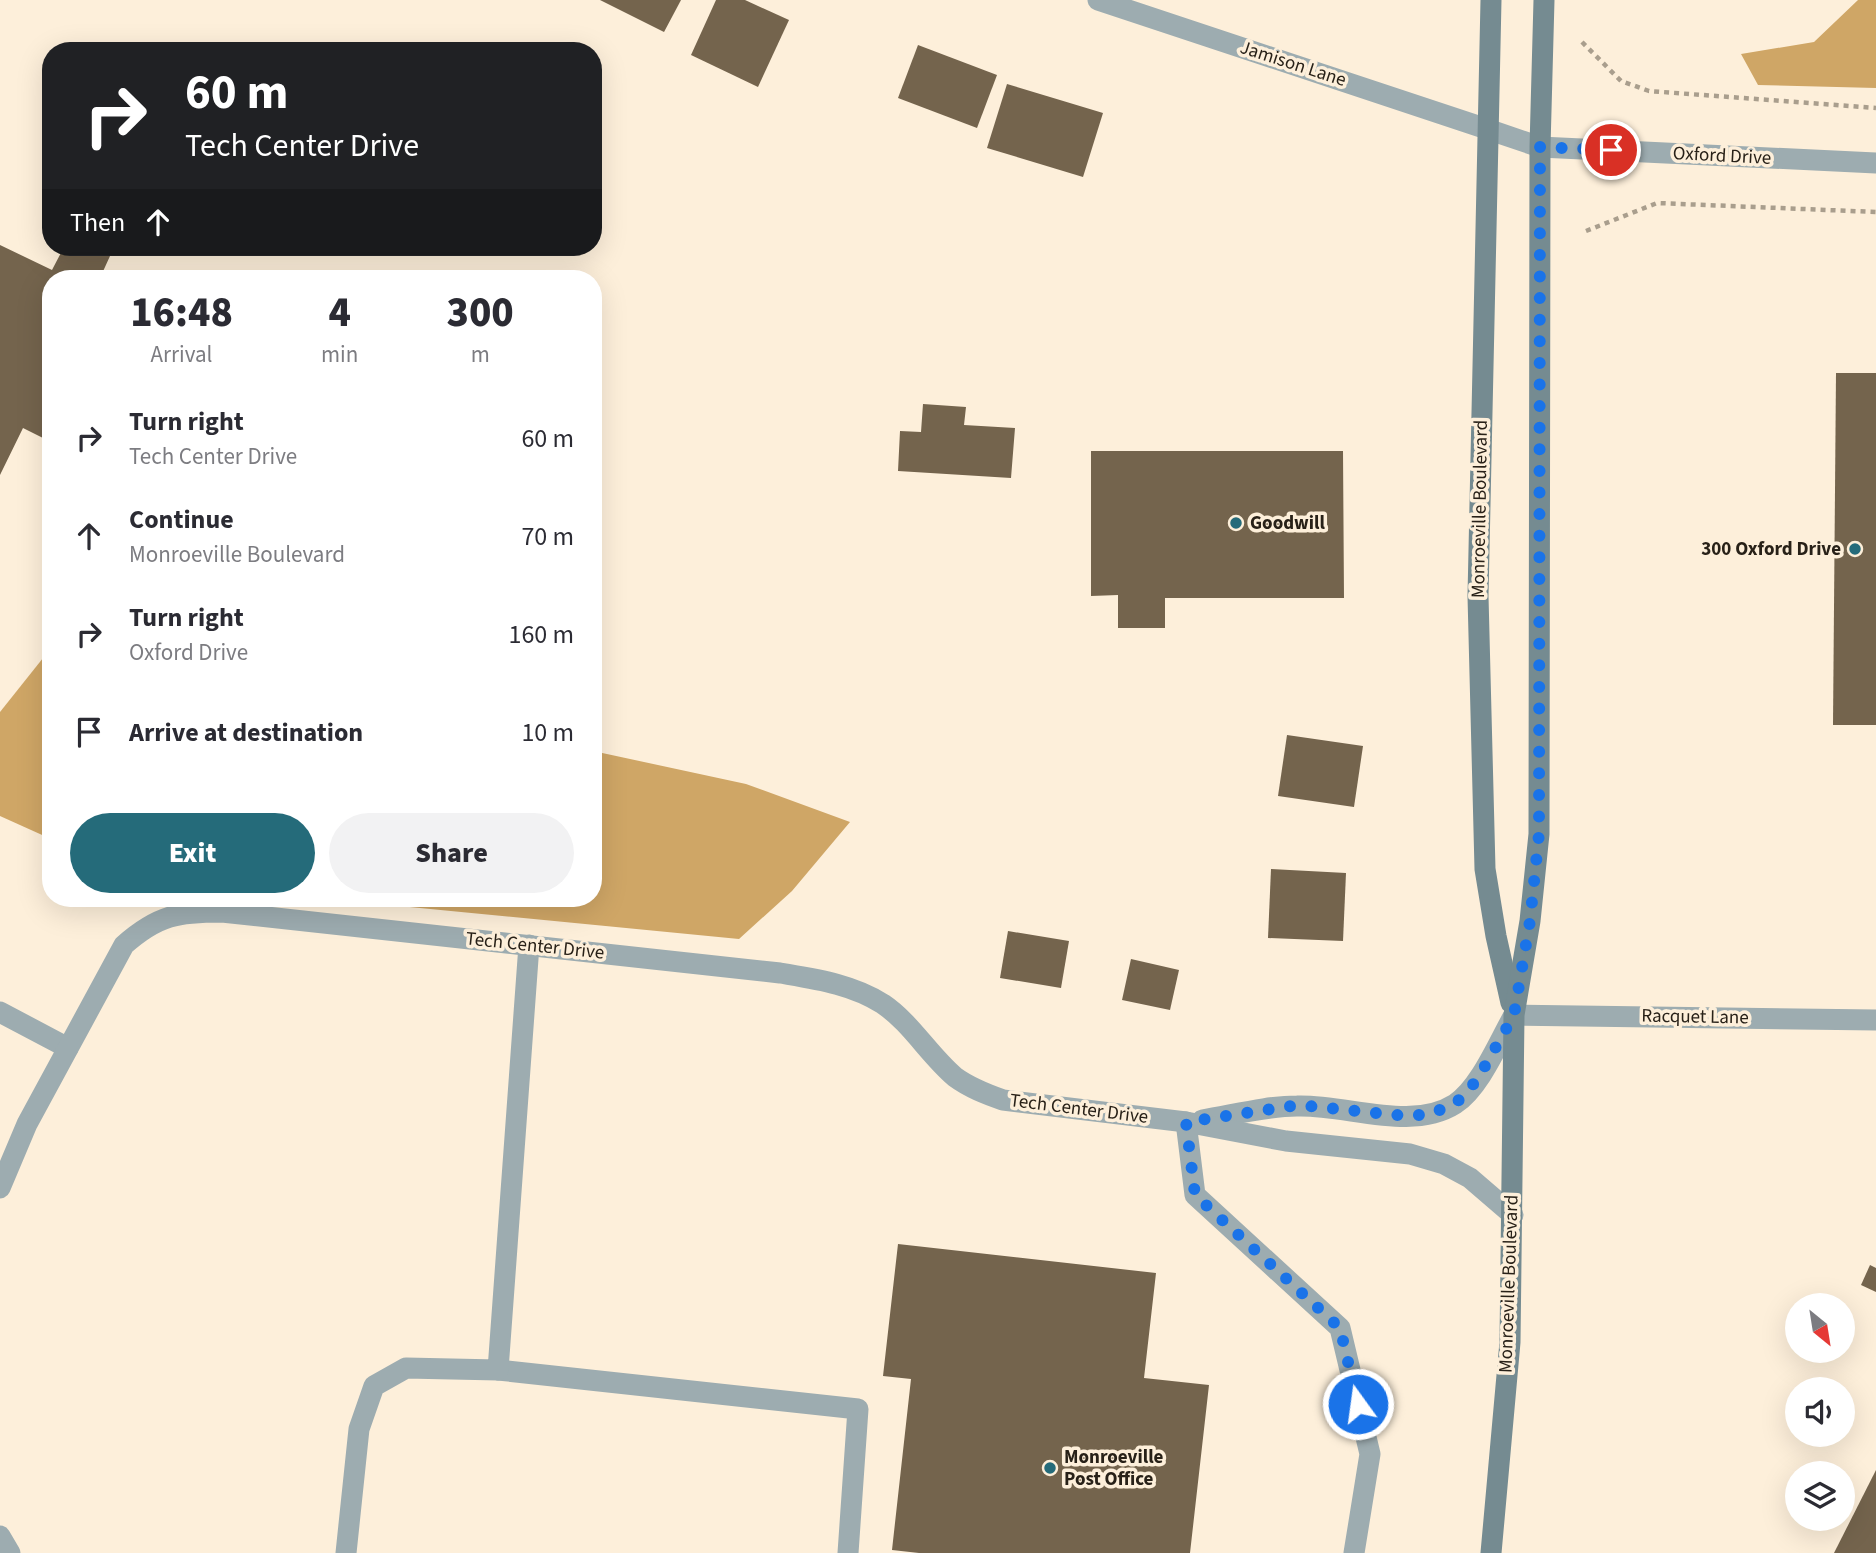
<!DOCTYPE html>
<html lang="en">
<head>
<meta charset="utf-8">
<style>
	:root { --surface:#fff; --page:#f2f2f3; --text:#2b2b33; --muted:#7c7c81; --accent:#256b7a }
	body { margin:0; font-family:"Source Sans 3",sans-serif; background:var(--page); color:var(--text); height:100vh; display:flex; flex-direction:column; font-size:26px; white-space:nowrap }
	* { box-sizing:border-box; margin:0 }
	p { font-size:23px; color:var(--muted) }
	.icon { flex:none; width:38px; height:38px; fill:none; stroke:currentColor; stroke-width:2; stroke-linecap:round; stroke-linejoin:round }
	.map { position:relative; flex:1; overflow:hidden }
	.panel { position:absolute; left:42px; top:270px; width:560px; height:637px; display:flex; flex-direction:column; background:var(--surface); border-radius:28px; box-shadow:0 7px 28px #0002 }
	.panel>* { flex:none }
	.top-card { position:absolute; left:42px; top:42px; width:560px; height:214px; border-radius:28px; box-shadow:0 7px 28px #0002; background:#202124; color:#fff; overflow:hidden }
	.needle { width:46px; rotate:150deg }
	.controls { position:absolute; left:1785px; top:1293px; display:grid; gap:14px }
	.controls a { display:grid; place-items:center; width:70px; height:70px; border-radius:50%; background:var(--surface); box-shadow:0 7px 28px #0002; font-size:35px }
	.pin { position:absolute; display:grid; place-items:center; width:60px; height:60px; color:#fff; margin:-30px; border:4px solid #fff; border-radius:50%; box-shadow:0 2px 7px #0007 }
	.me { position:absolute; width:77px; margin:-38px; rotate:346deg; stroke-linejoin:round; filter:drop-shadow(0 0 5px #0008) }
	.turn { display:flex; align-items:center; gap:24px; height:147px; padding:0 28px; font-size:32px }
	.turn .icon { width:91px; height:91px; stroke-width:2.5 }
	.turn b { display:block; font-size:49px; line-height:60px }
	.then { display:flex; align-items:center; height:66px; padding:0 28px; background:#0003; gap:14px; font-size:26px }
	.eta { display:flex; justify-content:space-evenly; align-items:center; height:119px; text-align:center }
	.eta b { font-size:42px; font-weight:800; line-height:49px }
	.primary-button { display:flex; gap:14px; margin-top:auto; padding:14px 28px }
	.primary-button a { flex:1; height:80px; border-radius:42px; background:var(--accent); color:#fff; font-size:28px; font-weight:800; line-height:80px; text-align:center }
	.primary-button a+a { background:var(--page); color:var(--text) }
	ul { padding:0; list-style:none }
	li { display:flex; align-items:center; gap:21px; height:98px; padding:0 28px }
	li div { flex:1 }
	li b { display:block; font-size:26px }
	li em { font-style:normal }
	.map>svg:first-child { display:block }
	.forest { fill:#cfa666 }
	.building { fill:#74644d }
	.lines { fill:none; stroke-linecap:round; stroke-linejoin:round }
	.path { stroke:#a99e8d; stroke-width:4.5; stroke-dasharray:5 5; stroke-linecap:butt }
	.service { stroke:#9dacb0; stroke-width:21 }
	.minor { stroke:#9dacb0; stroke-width:21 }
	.tertiary { stroke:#9dacb0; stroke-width:21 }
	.secondary { stroke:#758b91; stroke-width:21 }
	.route { stroke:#1a73e8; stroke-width:12; stroke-dasharray:0 21.6 }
	.poi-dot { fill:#256b7a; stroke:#fdefda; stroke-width:2.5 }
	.labels { text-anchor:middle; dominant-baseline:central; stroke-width:7; stroke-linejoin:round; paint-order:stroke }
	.street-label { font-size:19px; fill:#282118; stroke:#fdefda }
	.poi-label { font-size:19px; font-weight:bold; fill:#282118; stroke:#fdefda; text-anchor:start }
</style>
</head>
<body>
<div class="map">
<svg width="1876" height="1553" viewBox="0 0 1876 1553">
	<rect width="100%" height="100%" fill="#fdefda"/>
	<g class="forest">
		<path d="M1858 0H1876V88L1758 85 1741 54 1814 42Z"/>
		<path d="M51 648V839L0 816V712Z"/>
		<path d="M593 751 746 784 850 822 792 891 739 939 317 898H593Z"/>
	</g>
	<g class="building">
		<path d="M600 0H681L664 32Z"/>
		<path d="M716 0H745L789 20 758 87 691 55Z"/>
		<path d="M918 45 997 75 977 128 898 98Z"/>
		<path d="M1007 84 1103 113 1083 177 987 148Z"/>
		<path d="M0 245 52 270 64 247H90L110 256 100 278H51V442L23 428 0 475Z"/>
		<path d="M1836 373H1876V725H1833Z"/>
		<path d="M923 404 966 407 964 425 1015 428 1011 478 898 471 900 431 921 432Z"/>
		<path d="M1091 451H1343L1344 598H1165V628H1118V595L1091 596Z"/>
		<path d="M1287 735 1363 746 1354 807 1278 796Z"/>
		<path d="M1271 869 1346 873 1343 941 1268 938Z"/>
		<path d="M1008 931 1069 941 1061 988 1000 978Z"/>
		<path d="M1131 959 1179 970 1170 1010 1122 1000Z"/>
		<path d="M898 1244 1156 1273 1144 1378 1209 1385 1190 1553H919L892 1550 911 1379 883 1376Z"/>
		<path d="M1870 1265 1876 1268V1292L1861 1285Z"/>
		<path d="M1876 1470V1553H1834Z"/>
	</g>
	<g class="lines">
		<g class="path">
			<path d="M1582 42 1621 81 1649 91 1876 108"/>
			<path d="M1586 231 1657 203 1876 212"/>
		</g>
		<g class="service">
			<path d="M1514 1015 1876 1020"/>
			<path d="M1186 1122 1195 1195 1340 1328 1370 1454 1354 1553"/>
			<path d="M498 1370 858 1409 848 1553"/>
			<path d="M346 1553 359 1429 374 1386 406 1368 498 1370 529 945"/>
		</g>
		<g class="minor">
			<path d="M1098 0 1487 129"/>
			<path d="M0 1012 68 1048"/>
			<path d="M1202 1120C1233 1115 1266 1106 1297 1106 1346 1104 1411 1132 1455 1104 1480 1088 1499 1041 1514 1015"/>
			<path d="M0 1188 27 1124 124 945C158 915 178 912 222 912L780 973C815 979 852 984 883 1004 911 1023 929 1055 955 1077 970 1088 986 1094 1003 1100L1186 1122 1286 1141 1410 1154 1444 1164 1470 1178 1513 1215"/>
			<path d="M0 1536 10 1553"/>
		</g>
		<path class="tertiary" d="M1487 129 1540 147 1876 163"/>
		<g class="secondary">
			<path d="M1491 0 1478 596 1485 869 1496 936 1511 1003"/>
			<path d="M1491 1553 1510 1342 1514 1015 1530 921 1539 834 1540 147 1544 0"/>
		</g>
	</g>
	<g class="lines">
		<path class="route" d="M1358 1404 1340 1328 1195 1195 1186 1122 1298 1105 1406 1116 1430 1114 1456 1103 1477 1080 1514 1015 1530 921 1539 834 1540 147 1611 150"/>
	</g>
	<g class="poi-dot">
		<circle cx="1236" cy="523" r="7"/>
		<circle cx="1855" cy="549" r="7"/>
		<circle cx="1050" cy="1468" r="7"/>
	</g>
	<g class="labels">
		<g class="street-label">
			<text transform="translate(1293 64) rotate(18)">Jamison Lane</text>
			<text transform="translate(1722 156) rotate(3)">Oxford Drive</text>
			<text transform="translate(1480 509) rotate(-89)">Monroeville Boulevard</text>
			<text transform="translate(535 946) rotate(6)">Tech Center Drive</text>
			<text transform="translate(1695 1017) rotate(1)">Racquet Lane</text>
			<text transform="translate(1079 1109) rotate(7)">Tech Center Drive</text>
			<text transform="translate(1509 1284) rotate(-88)">Monroeville Boulevard</text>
		</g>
		<g class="poi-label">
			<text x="1250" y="523">Goodwill</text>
			<text x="1841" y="549" text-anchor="end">300 Oxford Drive</text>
			<text x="1064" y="1457">Monroeville<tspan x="1064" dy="22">Post Office</tspan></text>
		</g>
	</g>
</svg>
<div class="controls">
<a><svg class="needle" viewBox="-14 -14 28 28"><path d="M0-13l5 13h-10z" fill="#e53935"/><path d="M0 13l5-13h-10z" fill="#7c7c81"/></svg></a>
<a><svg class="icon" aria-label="sound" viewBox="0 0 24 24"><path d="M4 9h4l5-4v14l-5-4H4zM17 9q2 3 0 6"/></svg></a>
<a><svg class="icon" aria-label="layers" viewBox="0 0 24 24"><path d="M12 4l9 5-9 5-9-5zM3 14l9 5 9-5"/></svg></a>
</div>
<div class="pin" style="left:1611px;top:150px;background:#d93025"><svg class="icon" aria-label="arrive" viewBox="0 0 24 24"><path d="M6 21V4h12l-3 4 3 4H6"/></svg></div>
<svg class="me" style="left:1358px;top:1404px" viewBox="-20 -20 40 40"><circle r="17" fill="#1a73e8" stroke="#fff" stroke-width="3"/><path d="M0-11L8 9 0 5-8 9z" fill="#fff"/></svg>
<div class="top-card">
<div class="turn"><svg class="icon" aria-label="right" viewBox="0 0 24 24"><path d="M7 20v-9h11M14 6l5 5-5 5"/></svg><div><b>60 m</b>Tech Center Drive</div></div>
<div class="then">Then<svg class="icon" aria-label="ahead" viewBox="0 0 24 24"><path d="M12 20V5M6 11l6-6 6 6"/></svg></div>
</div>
<section class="panel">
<div class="eta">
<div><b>16:48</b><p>Arrival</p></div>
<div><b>4</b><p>min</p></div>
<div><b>300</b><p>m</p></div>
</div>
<ul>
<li><svg class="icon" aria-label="right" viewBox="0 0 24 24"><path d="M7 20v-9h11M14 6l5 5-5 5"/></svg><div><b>Turn right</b><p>Tech Center Drive</p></div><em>60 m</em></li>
<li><svg class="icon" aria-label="ahead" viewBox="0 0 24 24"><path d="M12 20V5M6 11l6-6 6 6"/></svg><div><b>Continue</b><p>Monroeville Boulevard</p></div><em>70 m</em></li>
<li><svg class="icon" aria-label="right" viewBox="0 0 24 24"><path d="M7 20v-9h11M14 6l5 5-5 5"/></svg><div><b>Turn right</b><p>Oxford Drive</p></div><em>160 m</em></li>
<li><svg class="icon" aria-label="arrive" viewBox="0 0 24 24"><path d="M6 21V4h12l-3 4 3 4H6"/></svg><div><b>Arrive at destination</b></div><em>10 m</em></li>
</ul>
<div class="primary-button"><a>Exit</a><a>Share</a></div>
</section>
</div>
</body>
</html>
